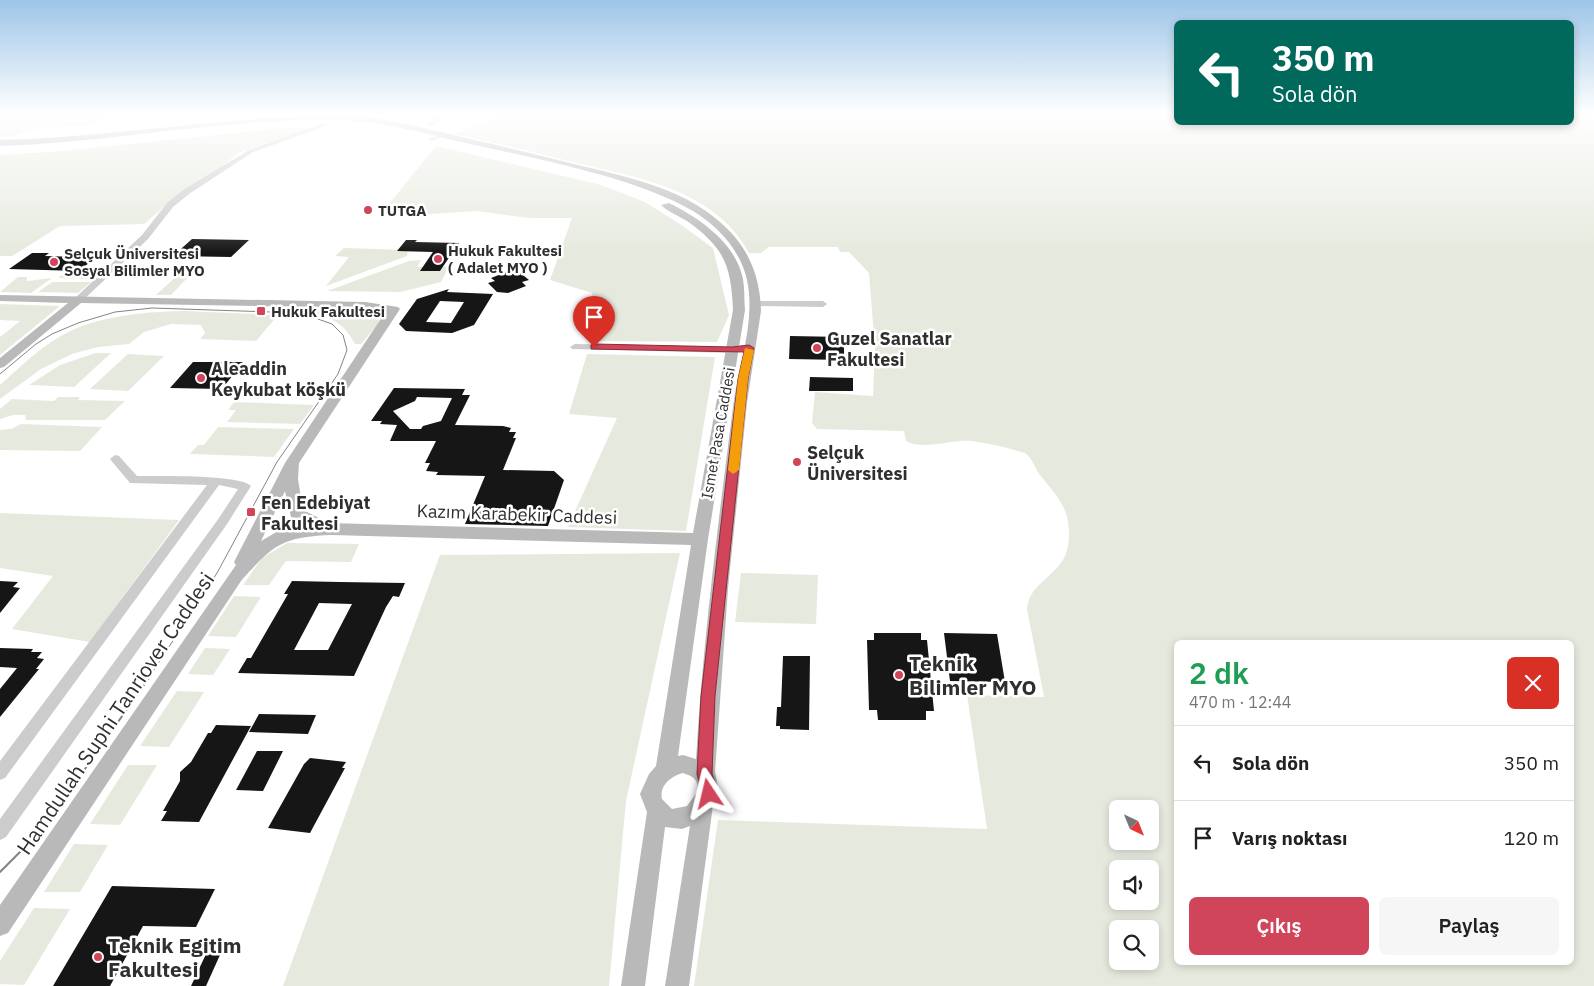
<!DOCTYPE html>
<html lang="tr">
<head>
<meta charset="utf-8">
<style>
	:root { --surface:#fff; --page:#f6f6f6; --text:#222; --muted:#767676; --line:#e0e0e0; --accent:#d1455a }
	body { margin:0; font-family:"IBM Plex Sans",sans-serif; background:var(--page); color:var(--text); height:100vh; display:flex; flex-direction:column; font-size:19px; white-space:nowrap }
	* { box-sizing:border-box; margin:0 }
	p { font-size:16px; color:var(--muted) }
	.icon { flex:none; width:28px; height:28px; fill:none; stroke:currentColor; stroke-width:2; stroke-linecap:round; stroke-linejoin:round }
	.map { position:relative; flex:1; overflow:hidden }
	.drawer { position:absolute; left:1174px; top:640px; width:400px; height:325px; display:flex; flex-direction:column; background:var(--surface); border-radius:8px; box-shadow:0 2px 8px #0003 }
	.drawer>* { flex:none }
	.top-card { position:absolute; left:1174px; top:20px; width:400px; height:105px; border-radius:8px; box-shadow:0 2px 8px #0003; background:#00695c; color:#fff; overflow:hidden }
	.needle { width:32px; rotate:137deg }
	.controls { position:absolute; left:1109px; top:800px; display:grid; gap:10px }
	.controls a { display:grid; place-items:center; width:50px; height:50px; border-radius:8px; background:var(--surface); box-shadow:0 2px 8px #0003; font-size:25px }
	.pin { position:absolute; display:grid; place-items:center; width:42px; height:42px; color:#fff; margin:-51px -21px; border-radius:50% 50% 50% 0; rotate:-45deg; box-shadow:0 0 5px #0007 }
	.pin .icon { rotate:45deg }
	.me { position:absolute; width:55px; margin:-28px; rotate:350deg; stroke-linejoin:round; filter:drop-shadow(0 0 4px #0008) }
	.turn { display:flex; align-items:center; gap:18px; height:105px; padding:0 15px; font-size:22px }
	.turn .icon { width:65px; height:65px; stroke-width:2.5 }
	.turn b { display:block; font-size:35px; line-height:42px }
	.round { display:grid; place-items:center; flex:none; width:52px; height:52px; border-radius:8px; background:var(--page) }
	.headline { display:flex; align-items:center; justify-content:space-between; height:85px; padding:0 15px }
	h1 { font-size:30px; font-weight:600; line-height:38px; color:#1e9e55 }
	.cta { display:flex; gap:10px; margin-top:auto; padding:10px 15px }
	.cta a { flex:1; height:58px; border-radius:8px; background:var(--accent); color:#fff; font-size:20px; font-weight:600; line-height:58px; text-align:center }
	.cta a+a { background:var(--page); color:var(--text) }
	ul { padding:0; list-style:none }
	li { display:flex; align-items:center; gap:15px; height:75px; padding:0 15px; border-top:1px solid var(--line) }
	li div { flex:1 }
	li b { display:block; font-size:19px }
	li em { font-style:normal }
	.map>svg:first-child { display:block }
	.green { fill:#e6eade; fill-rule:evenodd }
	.building { fill:#161616; fill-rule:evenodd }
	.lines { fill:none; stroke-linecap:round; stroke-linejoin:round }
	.street { fill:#ccc; fill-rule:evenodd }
	.secondary { fill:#b9b9b9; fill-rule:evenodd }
	.tram-far1 { stroke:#848484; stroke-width:1 }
	.tram { stroke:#848484; stroke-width:2 }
	.route { fill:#d1455a; stroke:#882d3a }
	.slow { fill:#f59e0b }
	.poi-dot { fill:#d1455a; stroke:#fff; stroke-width:2 }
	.labels { text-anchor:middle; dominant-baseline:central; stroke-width:5; stroke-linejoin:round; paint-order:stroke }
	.far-poi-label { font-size:15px; font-weight:bold; fill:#2f2f2f; stroke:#fff; text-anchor:start }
	.far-street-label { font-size:15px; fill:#2f2f2f; stroke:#fff }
	.poi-label { font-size:18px; font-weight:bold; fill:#2f2f2f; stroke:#fff; text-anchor:start }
	.street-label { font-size:18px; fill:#2f2f2f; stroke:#fff }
	.near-poi-label { font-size:21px; font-weight:bold; fill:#2f2f2f; stroke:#fff; text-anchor:start }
	.near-street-label { font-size:21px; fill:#2f2f2f; stroke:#fff }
</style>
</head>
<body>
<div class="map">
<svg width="1594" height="986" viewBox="0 0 1594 986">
	<rect width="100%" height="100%" fill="#fff"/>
	<g class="green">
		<path d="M0 115H113L86 126 43 127 15 136 0 137Z"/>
		<path d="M495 115H1176V122H1571V115H1594V986H694L718 820 987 829 967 695 1044 697 1027 609C1029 587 1047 581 1060 564 1066 557 1068 548 1069 539 1070 507 1058 498 1040 475 1034 467 1033 459 1025 453 1008 448 989 443 971 441 951 439 924 451 906 441L904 431 817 429 812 423 815 392 873 396 875 348 869 273 849 252H840L838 247H769L761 253H749C715 189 636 177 572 162 533 152 493 142 453 134L483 123ZM1176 642H1571V962H1176ZM1118 809H1150V841H1118ZM1118 869H1150V901H1118ZM1118 929H1150V961H1118Z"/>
		<path d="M282 128H312L238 153 220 168 181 192 144 224 60 226 12 256H0V155L63 151Z"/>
		<path d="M436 146 601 185 645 202 680 224 713 248 729 315 717 342 593 341 598 325 592 293 550 280 572 218H529L476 211 416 215 385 209Z"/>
		<path d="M344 248 408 250 407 256 326 286 349 257 335 256Z"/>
		<path d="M421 260 417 267H449L441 282 400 292 327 291 409 261Z"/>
		<path d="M68 270 105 271 95 279 58 278Z"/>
		<path d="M178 275H190L171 295H156Z"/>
		<path d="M18 277H27V281L52 278 31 293 0 292Z"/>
		<path d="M52 282H91L78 293 38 292Z"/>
		<path d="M0 304 60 306 0 355V337L20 321 0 320Z"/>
		<path d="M307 308 374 312 380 316 378 324 361 344H355C343 321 330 317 305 311Z"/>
		<path d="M185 311 278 315 256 341 200 339 205 333 201 325 171 324 144 332 129 344 98 347 72 354 41 369 0 399V385C17 370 32 355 51 342 90 316 138 312 185 311Z"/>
		<path d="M95 353H111L74 387 29 385 60 365Z"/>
		<path d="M128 354 164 356 128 391 90 389Z"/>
		<path d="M587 354 715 357 686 531 568 527 617 418 569 414Z"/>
		<path d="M58 397H80L78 400 125 401 105 420H26L25 415H13L0 419V409L12 399 54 401Z"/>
		<path d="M234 402 314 405 300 424 227 422 236 410H228Z"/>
		<path d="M21 424 102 427 80 451 0 450V430L11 429Z"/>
		<path d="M218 427 294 429 274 457 190 454 198 445H204Z"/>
		<path d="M0 513 179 520 90 642 12 629 53 576 0 568Z"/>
		<path d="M287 543 359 544 351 562 286 561 269 585H243L262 558Z"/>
		<path d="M680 553 626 801 609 986H283L440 555Z"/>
		<path d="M741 573 818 575 816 624 735 622Z"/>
		<path d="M234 596 261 597 236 637 208 636Z"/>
		<path d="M205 648 230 649 213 675 188 674Z"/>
		<path d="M177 691 204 692 169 747 140 746Z"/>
		<path d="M128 765H157L120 825 90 824Z"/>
		<path d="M74 844 108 845 80 892H44Z"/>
		<path d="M34 908 70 909 24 985 0 984V961Z"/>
	</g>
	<g class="building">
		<path d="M192 239 249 240 231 257 173 256Z"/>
		<path d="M406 240H417L415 242 459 243 440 271H420L433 252 397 251Z"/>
		<path d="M32 253H49L45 256 79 257 82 254H100L79 271 9 269Z"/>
		<path d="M509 271H518L529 280 522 282 526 286 508 293 497 292 488 283 495 281 491 278Z"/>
		<path d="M449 289 447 292 493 294 474 325 452 333 406 331 399 324 417 299ZM440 301 464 302 451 323 426 322Z"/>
		<path d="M790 336 844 337V360L789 359Z"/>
		<path d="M193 362H243L222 389 170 388Z"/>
		<path d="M810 377 853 378V391H809Z"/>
		<path d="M394 388 465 389 462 395H470L455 425 503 426 511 428 509 432H516L513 438H516L503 470 554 471 564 480 548 526 465 524 485 476 436 475 438 472 426 471 430 463H425L436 441H390L397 425 380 424 382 421H371ZM417 397 452 398 441 421 423 426 421 429H410L393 411 415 401Z"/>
		<path d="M0 581 18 582 13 587 20 588 0 613Z"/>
		<path d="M292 581 340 582 405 583 399 597 393 596 386 607 354 676 238 673 247 658H251L288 594H284ZM319 603 352 604 328 650H294Z"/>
		<path d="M874 633H921V640H927L934 711H926V720H878L877 710H869L867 640H874Z"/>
		<path d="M944 633 997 634 1005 682 950 681Z"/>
		<path d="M0 648 33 649 31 652H42L37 658 44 659 36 669H39L0 717V689L17 668 0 667Z"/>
		<path d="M783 656H810L809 730 780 729V726H776L777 707H781Z"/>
		<path d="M259 714 316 715 308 734 249 732Z"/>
		<path d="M216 725 251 726 199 822 161 821 167 811H163L180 781V772L191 762 208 733H211Z"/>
		<path d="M257 751H283L263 791 236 790Z"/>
		<path d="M310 758 346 762 342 768H345L310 833 268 828 304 764Z"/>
		<path d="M112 886 215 889 196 927 143 926 110 986H53Z"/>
		<path d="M206 954 220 955 206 986H191Z"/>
	</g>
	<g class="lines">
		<g class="street">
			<path d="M439 115H447L432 126H428V124Z"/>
			<path d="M324 123 327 125 326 126 253 152 189 194 173 207 148 239 81 302H75V298L142 235 167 203 183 190 249 150Z"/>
			<path d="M442 134 447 135 431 141 428 139Z"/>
			<path d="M757 301H823L827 304 823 307 754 306V302Z"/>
			<path d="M575 344 732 347 749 345 754 348 749 351 732 353 572 349 570 347Z"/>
			<path d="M115 455 119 456 137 476C156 476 240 474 251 486L227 524 6 837 0 840V819L219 518 238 489 219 485 5 778 0 780V761L207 485 130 483 110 459Z"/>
		</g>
		<path class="secondary" d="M352 115C392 119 431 130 470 139 505 147 539 155 574 164 623 176 681 187 720 222 748 246 760 275 761 311L747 403 728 589 715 772 719 791 713 805 689 986H665L690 826 682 829 665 827 645 986H621L647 812 640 794 649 774 656 766 691 545 332 535C282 537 274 544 241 581L8 933 0 936V905L236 565 234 562 285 463 386 311 365 308 81 303 4 367 0 368V358L68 303 0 301V295L365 302 398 307 400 309 299 463 298 479 303 510 329 523 693 533 733 310C731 266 725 248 687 221 679 216 668 212 661 205L669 203C699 218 733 241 742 275 745 286 744 298 745 310L708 539 678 756 683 755 696 759C703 641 718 524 733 407 738 365 756 323 747 280 741 251 718 226 693 211 632 176 535 159 466 143 422 133 379 120 333 120 222 118 111 143 0 146V140C118 137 234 115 352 115ZM285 491 291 517 306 525 280 530 261 541ZM683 773C694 777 698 779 698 791L687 806 672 809 662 799C659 786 671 776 683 773Z"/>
		<path class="tram-far1" d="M0 374 36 344 52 334 78 323 115 312 152 308 301 313 332 324 343 335 347 350 338 374 277 462 217 573 150 676"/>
		<path class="tram" d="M0 872 34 838 54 813 151 675"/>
	</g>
	<linearGradient id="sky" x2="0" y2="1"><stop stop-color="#9dc5e8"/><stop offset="0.45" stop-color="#fff"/><stop offset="1" stop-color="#fff" stop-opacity="0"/></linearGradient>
	<rect width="1594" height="253" fill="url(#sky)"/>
	<path class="route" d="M594 344 732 347 749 345 754 348 748 379 715 696 712 774C716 783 718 790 714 799L709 801 704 799 697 774 701 696 738 379 744 352 591 349V345Z"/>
	<path class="slow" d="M745 348 754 350 748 379 739 470 733 474 728 470 738 379Z"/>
	<g class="poi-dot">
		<circle cx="368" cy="210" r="5"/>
		<circle cx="438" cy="259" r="5"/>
		<circle cx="54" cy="262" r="5"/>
		<rect x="256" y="306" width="10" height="10" rx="2.5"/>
		<circle cx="817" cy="348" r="5"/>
		<circle cx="201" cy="378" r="5"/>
		<circle cx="797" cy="462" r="5"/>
		<rect x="246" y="507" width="10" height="10" rx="2.5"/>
		<circle cx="899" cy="675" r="5"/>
		<circle cx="98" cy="957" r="5"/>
	</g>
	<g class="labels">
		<g class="far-poi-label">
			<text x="378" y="210">TUTGA</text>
			<text x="448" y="250">Hukuk Fakultesi<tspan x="448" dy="17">( Adalet MYO )</tspan></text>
			<text x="64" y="253">Selçuk Üniversitesi<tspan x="64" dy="17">Sosyal Bilimler MYO</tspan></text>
			<text x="271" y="311">Hukuk Fakultesi</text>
		</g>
		<g class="far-street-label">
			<text transform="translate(718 433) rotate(-80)">Ismet Pasa Caddesi</text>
		</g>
		<g class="poi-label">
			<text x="827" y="338">Guzel Sanatlar<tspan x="827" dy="21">Fakultesi</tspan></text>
			<text x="211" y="368">Aleaddin<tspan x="211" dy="21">Keykubat köşkü</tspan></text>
			<text x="807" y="452">Selçuk<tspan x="807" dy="21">Üniversitesi</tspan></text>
			<text x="261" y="502">Fen Edebiyat<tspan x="261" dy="21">Fakultesi</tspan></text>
		</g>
		<g class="street-label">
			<text transform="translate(517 514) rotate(2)">Kazım Karabekir Caddesi</text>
		</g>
		<g class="near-poi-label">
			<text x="909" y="663">Teknik<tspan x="909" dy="24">Bilimler MYO</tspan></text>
			<text x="108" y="945">Teknik Egitim<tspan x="108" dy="24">Fakultesi</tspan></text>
		</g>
		<g class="near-street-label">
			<text transform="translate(115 713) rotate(-56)">Hamdullah Suphi Tanriover Caddesi</text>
		</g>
	</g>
</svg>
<div class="controls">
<a><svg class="needle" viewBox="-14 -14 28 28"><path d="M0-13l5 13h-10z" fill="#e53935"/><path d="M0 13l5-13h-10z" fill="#767676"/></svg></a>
<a><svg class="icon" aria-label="sound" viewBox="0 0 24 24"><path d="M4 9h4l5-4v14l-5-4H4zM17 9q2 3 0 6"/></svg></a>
<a><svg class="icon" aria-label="search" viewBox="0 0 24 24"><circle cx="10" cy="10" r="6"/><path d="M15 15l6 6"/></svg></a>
</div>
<div class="pin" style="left:594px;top:347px;background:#d93025"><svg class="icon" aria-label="arrive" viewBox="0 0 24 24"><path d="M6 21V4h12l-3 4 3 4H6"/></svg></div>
<svg class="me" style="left:709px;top:794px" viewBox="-20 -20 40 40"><path d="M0-17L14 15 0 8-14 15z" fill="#d1455a" stroke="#fff" stroke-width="4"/></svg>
<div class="top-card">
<div class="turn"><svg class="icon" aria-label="left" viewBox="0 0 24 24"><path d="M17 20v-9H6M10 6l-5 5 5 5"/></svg><div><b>350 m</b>Sola dön</div></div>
</div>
<section class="drawer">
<div class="headline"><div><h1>2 dk</h1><p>470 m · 12:44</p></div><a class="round" style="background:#d93025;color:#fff"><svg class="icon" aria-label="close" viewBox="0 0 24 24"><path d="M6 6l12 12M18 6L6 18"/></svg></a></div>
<ul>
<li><svg class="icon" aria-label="left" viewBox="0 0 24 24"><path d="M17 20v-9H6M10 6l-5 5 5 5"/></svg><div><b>Sola dön</b></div><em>350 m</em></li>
<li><svg class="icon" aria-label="arrive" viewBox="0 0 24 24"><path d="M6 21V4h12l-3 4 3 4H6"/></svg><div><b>Varış noktası</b></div><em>120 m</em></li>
</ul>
<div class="cta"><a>Çıkış</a><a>Paylaş</a></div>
</section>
</div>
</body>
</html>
